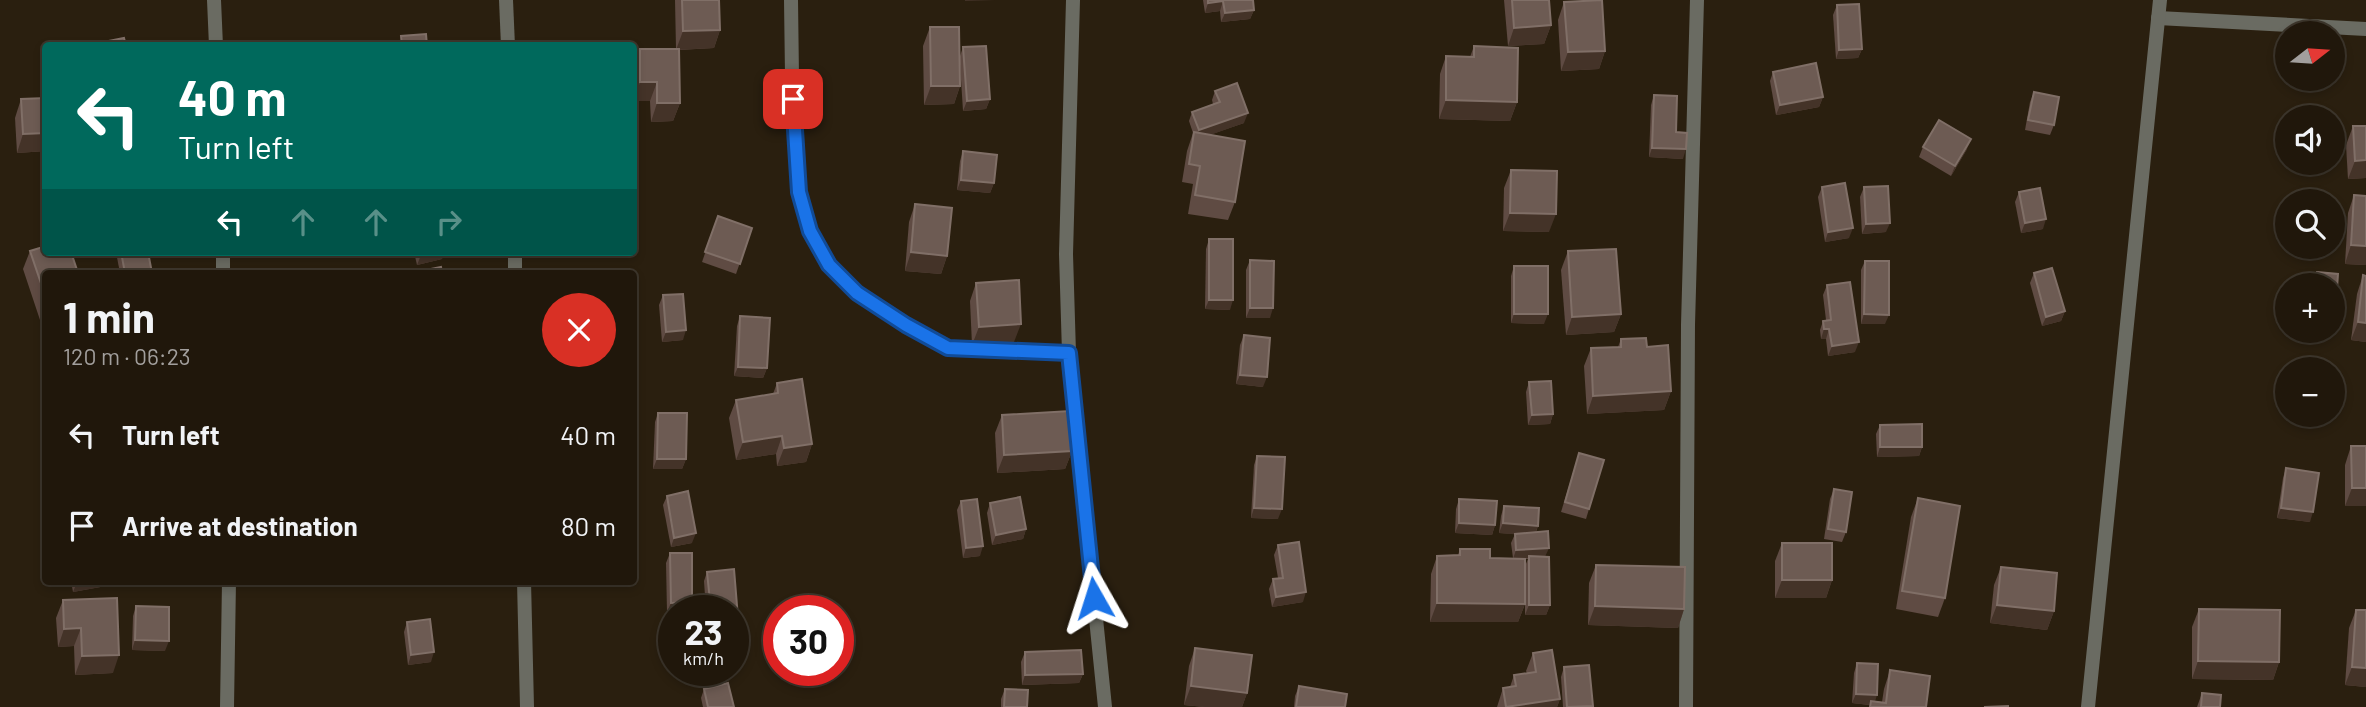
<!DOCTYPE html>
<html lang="en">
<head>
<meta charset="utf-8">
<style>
	:root { --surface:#20170b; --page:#282014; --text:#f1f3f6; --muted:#a29f9d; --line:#3d362c }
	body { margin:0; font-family:Barlow,sans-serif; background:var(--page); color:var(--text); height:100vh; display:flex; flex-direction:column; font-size:26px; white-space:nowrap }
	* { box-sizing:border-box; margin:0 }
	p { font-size:23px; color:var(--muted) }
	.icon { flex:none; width:38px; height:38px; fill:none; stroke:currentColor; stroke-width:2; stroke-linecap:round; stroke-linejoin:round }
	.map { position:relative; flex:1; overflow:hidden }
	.panel { position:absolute; left:42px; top:270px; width:595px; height:315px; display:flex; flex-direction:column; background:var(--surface); border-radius:7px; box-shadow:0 4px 10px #0003,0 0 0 2px var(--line) }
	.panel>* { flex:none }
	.banner { position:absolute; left:42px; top:42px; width:595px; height:214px; border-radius:7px; box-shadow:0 4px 10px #0003,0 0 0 2px var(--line); background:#00695c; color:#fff; overflow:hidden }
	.needle { width:46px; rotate:73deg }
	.buttons { position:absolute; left:2275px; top:21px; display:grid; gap:14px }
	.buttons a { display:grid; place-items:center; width:70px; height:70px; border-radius:50%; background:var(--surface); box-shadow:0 4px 10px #0003,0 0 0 2px var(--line); font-size:35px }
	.speed { position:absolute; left:658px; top:595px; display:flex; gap:14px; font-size:35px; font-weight:700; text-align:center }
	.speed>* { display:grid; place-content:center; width:91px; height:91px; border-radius:50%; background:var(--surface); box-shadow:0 4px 10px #0003,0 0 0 2px var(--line); line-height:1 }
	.speed small { font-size:18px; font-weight:400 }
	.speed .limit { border:10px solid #d22; background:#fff; color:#111 }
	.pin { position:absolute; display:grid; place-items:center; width:60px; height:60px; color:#fff; margin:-30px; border-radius:14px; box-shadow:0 4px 10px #0006 }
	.me { position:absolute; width:77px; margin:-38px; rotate:354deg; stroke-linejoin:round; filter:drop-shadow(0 0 5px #0008) }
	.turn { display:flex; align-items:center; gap:24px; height:147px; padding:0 21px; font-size:32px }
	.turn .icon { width:91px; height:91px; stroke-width:2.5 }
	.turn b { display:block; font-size:49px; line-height:60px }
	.lanes { display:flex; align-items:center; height:66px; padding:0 21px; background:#0003; justify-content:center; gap:35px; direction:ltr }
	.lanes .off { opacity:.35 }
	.round { display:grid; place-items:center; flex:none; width:74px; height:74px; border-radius:37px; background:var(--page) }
	.headline { display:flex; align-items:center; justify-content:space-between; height:119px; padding:0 21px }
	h1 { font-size:42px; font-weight:700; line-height:52px }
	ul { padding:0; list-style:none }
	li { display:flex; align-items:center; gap:21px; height:91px; padding:0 21px }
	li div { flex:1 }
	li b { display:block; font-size:26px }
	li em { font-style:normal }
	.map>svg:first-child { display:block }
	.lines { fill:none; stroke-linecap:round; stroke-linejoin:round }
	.street { stroke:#6a6b62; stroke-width:14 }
	.wall { fill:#5f4b43 }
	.shaded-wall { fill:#443328 }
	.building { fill:#6d5b53; stroke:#806f67; stroke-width:2 }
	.route-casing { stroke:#114b97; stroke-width:18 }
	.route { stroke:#1a73e8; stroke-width:12 }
</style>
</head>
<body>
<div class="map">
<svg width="2366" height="707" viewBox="0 0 2366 707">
	<rect width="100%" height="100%" fill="#2a1f0f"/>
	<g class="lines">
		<g class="street">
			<path d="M214 0 216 46"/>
			<path d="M506 0 508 46"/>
			<path d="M791 0 792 76 798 192 810 231 829 266 857 293 906 325 948 348 1069 353"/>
			<path d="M1073 0 1066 254 1069 353 1105 707"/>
			<path d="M2158 18 2366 29"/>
			<path d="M223 252V273"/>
			<path d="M515 252V273"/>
			<path d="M524 581 527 707"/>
			<path d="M227 707 229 581"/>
			<path d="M1686 707 1688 325 1697 0"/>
			<path d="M2088 707 2160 0"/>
		</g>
	</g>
	<g class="wall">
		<path d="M675 0H719L720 30 714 48 679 50 680 103 673 121 651 122 650 101H634V67L640 49H676Z"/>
		<path d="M1203 0H1253L1254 10 1250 19 1221 22 1220 11 1205 13Z"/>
		<path d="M1504 0H1549L1551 25 1544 44 1508 46Z"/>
		<path d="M1564 2 1605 51 1599 69 1561 71 1558 20Z"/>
		<path d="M1837 5 1862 49 1858 58 1836 59 1833 15Z"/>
		<path d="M930 27 960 56 963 47 990 99 986 109 963 111 960 64V86L954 104 924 105 923 46Z"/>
		<path d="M1474 46 1517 102 1510 121 1439 119 1440 74 1446 56 1470 57Z"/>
		<path d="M1773 72 1823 97 1819 107 1776 115 1770 81Z"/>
		<path d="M1215 91 1244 123 1209 135 1235 202 1228 220 1188 214 1193 184 1182 182 1187 151 1193 133 1189 121 1192 112 1213 104 1212 100Z"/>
		<path d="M2034 92 2054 125 2050 135 2025 130 2030 102Z"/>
		<path d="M1654 95 1676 132 1683 159 1649 157 1651 105Z"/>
		<path d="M46 98V151L17 153 15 118 21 99Z"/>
		<path d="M2353 126H2366V178L2348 179 2346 145Z"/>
		<path d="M1923 147 1967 149 1951 176 1919 157Z"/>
		<path d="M963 151 994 183 990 193 957 190 960 161Z"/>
		<path d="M1511 170 1549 232 1503 231 1504 188Z"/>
		<path d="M1822 187 1849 238 1825 242 1818 197Z"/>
		<path d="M1864 187 1886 232 1862 234 1860 197Z"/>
		<path d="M2019 192 2043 229 2021 233 2015 202Z"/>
		<path d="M2354 195 2366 265 2345 264 2348 213Z"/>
		<path d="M915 204 947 256 941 274 905 271 909 222Z"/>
		<path d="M718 216 752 228 736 274 702 262Z"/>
		<path d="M1209 239 1230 310 1205 309 1206 249Z"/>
		<path d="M30 251 46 273V322L41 323 23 269Z"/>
		<path d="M1568 251 1621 314 1614 332 1566 335 1561 270Z"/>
		<path d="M116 252H148L152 273H120Z"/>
		<path d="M414 252H444L442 259 417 265Z"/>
		<path d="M1250 260 1270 318H1246V270Z"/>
		<path d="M1865 261 1885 324H1861V270Z"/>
		<path d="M1514 266 1544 324 1511 323V276Z"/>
		<path d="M2317 272 2338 274 2335 317 2333 323V285H2313Z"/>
		<path d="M2034 273 2065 311 2061 321 2042 326 2030 283Z"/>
		<path d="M2363 275 2366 276V342L2351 340 2357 294Z"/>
		<path d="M976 283 1014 342 972 345 970 301Z"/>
		<path d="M1827 285 1855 352 1828 356 1826 339H1821L1820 330 1823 321 1826 320 1823 295Z"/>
		<path d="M663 295 683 340 662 342 659 305Z"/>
		<path d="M740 316 767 368 763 378 734 376 737 326Z"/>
		<path d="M1244 335 1263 387 1236 384 1240 345Z"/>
		<path d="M1621 339 1647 347 1671 391 1664 410 1587 414 1584 366 1591 348 1618 347Z"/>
		<path d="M1529 382 1553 414 1550 424 1528 425 1526 392Z"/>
		<path d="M777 383 812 444 806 462 777 466 776 454 736 460 729 418 736 400 773 394Z"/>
		<path d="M658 413 686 459 682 469H653L655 422Z"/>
		<path d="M1002 415 1072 451 1065 469 997 473 995 433Z"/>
		<path d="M1880 425 1922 447 1919 456 1877 457 1876 434Z"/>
		<path d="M2351 446 2366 506H2345V465Z"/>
		<path d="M1579 453 1589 509 1586 519 1561 512Z"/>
		<path d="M1257 456 1278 519 1251 518 1254 465Z"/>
		<path d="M2286 468 2310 522 2277 518 2283 478Z"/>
		<path d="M1834 489 1846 532 1842 542 1824 539 1830 499Z"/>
		<path d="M667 496 692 543 671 547 663 505Z"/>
		<path d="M1918 498 1945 598 1938 617 1896 609 1911 517Z"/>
		<path d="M1459 499 1495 525 1492 535 1455 533 1456 509Z"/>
		<path d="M961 501 980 556 963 558 957 510Z"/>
		<path d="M990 503 1026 529 1023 539 992 545 987 513Z"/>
		<path d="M1504 506 1538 526 1536 532 1545 557 1550 605 1546 615H1525V566L1528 559H1525V604L1518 622H1430L1431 574 1437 556 1458 555 1460 549 1490 558H1513L1511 543 1515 534 1499 533 1501 516Z"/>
		<path d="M1782 543 1832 580 1826 598H1775V561Z"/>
		<path d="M1278 545 1303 602 1272 607 1269 589 1273 579 1278 578 1274 555Z"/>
		<path d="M670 553 674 612H667L666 563Z"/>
		<path d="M1596 565 1684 609 1678 628 1588 625 1589 583Z"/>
		<path d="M2001 567 2054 611 2047 630 1990 623 1994 585Z"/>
		<path d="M734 569 739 630 736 639 733 640V611H706L704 581 707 572Z"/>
		<path d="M71 581H108L106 586 73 592Z"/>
		<path d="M63 600 113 673 75 675 74 646 58 647 56 618Z"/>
		<path d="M136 606 165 651 132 650 133 616Z"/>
		<path d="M2199 609 2279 662 2273 680 2192 679V627Z"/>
		<path d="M2356 610 2366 687 2345 685 2349 628Z"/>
		<path d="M407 622 431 662 408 665 404 632Z"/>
		<path d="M1195 648 1247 693 1242 707H1205L1184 705 1189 666Z"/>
		<path d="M1025 652 1083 674 1079 683 1022 685 1021 662Z"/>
		<path d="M1533 653 1560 699 1557 707H1497L1503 688 1510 687 1514 675 1527 673 1526 671Z"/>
		<path d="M1857 663 1875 701 1882 702 1884 689 1890 670 1926 707H1869L1870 705 1852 703 1854 673Z"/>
		<path d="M1589 665 1592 707H1563L1561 677 1564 667Z"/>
		<path d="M1299 686 1345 707H1294L1295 696Z"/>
		<path d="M704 689 734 707H703L701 698Z"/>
		<path d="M1005 689 1027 707H1001V699Z"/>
		<path d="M2202 693 2220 707H2197Z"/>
	</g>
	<g class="shaded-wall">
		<path d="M965 0H995L965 1Z"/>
		<path d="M1223 1 1220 11 1205 13 1208 3Z"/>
		<path d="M1254 10 1250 19 1221 22 1225 13Z"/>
		<path d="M1551 25 1544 44 1508 46 1514 28Z"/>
		<path d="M720 30 714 48 676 50 683 31Z"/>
		<path d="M1862 49 1858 58 1836 59 1839 50Z"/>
		<path d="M1605 51 1599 69 1561 71 1568 52Z"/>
		<path d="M640 82H657L650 101H634Z"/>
		<path d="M931 86H960L954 104 924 105Z"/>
		<path d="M1823 97 1819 107 1776 115 1780 105Z"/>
		<path d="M990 99 986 109 963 111 967 101Z"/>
		<path d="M1446 100 1517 102 1510 121 1439 119Z"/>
		<path d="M657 103H680L673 121 651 122Z"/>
		<path d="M1248 113 1244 123 1196 140 1199 130Z"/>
		<path d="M46 133V151L17 153 23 134Z"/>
		<path d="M1971 139 1967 149 1951 176 1955 166Z"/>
		<path d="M1652 148 1686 149 1683 159 1649 157Z"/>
		<path d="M2366 160V178L2348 179 2355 161Z"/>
		<path d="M961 180 994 183 990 193 957 190Z"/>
		<path d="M1510 213 1556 214 1549 232 1503 231Z"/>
		<path d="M2046 219 2043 229 2021 233 2025 223Z"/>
		<path d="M1890 223 1886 232 1862 234 1866 224Z"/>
		<path d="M1853 228 1849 238 1825 242 1828 232Z"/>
		<path d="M2351 245 2366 246V265L2345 264Z"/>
		<path d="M435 252H444L442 259 417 265 421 255Z"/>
		<path d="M911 252 947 256 941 274 905 271Z"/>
		<path d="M1209 300H1233L1230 310 1205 309Z"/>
		<path d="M1250 308H1273L1270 318H1246Z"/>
		<path d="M46 311V322L41 323Z"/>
		<path d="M2065 311 2061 321 2042 326 2046 317Z"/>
		<path d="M1514 314H1548L1544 324 1511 323Z"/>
		<path d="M1621 314 1614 332 1566 335 1572 317Z"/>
		<path d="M1864 314 1889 315 1885 324H1861Z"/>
		<path d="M2358 322 2366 323V342L2351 340Z"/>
		<path d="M1021 324 1014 342 972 345 979 327Z"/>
		<path d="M1824 329H1829L1826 339H1821Z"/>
		<path d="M686 330 683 340 662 342 666 332Z"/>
		<path d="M1859 342 1855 352 1828 356 1832 346Z"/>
		<path d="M738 367 767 368 763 378 734 376Z"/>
		<path d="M1240 375 1267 377 1263 387 1236 384Z"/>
		<path d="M1671 391 1664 410 1587 414 1593 396Z"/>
		<path d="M1553 414 1550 424 1528 425 1532 415Z"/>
		<path d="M782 436 776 454 736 460 743 442Z"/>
		<path d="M812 444 806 462 777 466 784 448Z"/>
		<path d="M1880 447H1922L1919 456 1877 457Z"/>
		<path d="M1072 451 1065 469 997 473 1004 455Z"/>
		<path d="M657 459H686L682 469H653Z"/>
		<path d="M2352 488H2366V506H2345Z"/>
		<path d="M1254 508 1282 509 1278 519 1251 518Z"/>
		<path d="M2281 508 2313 512 2310 522 2277 518Z"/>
		<path d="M1459 523 1495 525 1492 535 1455 533Z"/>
		<path d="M1503 523 1538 526 1534 536 1499 533Z"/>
		<path d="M1026 529 1023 539 992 545 996 535Z"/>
		<path d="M696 533 692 543 671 547 674 538Z"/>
		<path d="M983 546 980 556 963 558 966 548Z"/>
		<path d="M1549 548 1545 557 1513 559 1516 550Z"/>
		<path d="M1782 580H1832L1826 598H1775Z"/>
		<path d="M85 581H108L106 586 73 592 77 582Z"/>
		<path d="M1306 592 1303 602 1272 607 1276 597Z"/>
		<path d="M692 602 689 611H674V612H667L671 603Z"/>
		<path d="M1437 603 1525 604 1518 622H1430Z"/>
		<path d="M1529 605H1550L1546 615H1525Z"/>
		<path d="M1997 605 2054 611 2047 630 1990 623Z"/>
		<path d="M1595 606 1684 609 1678 628 1588 625Z"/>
		<path d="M81 628 74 646 58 647 64 629Z"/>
		<path d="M733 630H739L736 639 733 640Z"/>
		<path d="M135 640 169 641 165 651 132 650Z"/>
		<path d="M434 652 431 662 408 665 411 655Z"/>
		<path d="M119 655 113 673 75 675 82 656Z"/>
		<path d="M2198 661 2279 662 2273 680 2192 679Z"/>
		<path d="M2352 667 2366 668V687L2345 685Z"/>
		<path d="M1083 674 1079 683 1022 685 1025 675Z"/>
		<path d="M1191 686 1247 693 1242 707H1205L1184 705Z"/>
		<path d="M1856 694 1877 695 1874 705 1871 701 1870 705 1852 703Z"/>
		<path d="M1560 699 1557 707H1508Z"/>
	</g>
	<g class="building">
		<path d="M682 0H719L720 30 683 31Z"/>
		<path d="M1208 0H1253L1254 10 1225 13 1223 1 1208 3Z"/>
		<path d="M1512 0H1549L1551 25 1514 28Z"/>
		<path d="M1602 0 1605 51 1568 52 1564 2Z"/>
		<path d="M1859 4 1862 49 1839 50 1837 5Z"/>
		<path d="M930 27H959L960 86H931Z"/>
		<path d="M426 34 427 46H402L401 36Z"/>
		<path d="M124 38 126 46H88V45Z"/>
		<path d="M986 46 990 99 967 101 963 47Z"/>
		<path d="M1474 46 1518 48 1517 102 1446 100V56L1474 57Z"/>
		<path d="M640 49H679L680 103H657V82H640Z"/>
		<path d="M1816 63 1823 97 1780 105 1773 72Z"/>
		<path d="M1237 83 1248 113 1199 130 1192 112 1220 102 1215 91Z"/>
		<path d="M2034 92 2059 97 2054 125 2028 120Z"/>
		<path d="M1654 95 1677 96 1676 132 1687 133 1686 149 1652 148Z"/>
		<path d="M46 98V133L23 134 21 99Z"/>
		<path d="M1939 120 1971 139 1955 166 1923 147Z"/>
		<path d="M2353 126H2366V160L2355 161Z"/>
		<path d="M1194 132 1245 141 1235 202 1195 195 1200 166 1189 164Z"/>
		<path d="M963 151 997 155 994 183 961 180Z"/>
		<path d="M1511 170 1557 171 1556 214 1510 213Z"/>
		<path d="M1845 183 1853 228 1828 232 1822 187Z"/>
		<path d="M1888 186 1890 223 1866 224 1864 187Z"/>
		<path d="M2040 188 2046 219 2025 223 2019 192Z"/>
		<path d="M2354 195 2366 196V246L2351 245Z"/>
		<path d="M915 204 952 208 947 256 911 252Z"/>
		<path d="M718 216 752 228 740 264 705 252Z"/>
		<rect x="1209" y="239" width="24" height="61"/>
		<path d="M46 246V252H71L78 273H46V298L30 251Z"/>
		<path d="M1616 249 1621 314 1572 317 1568 251Z"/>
		<path d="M121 252H148L152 273H125Z"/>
		<path d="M420 252H435L421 255Z"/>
		<path d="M1250 260 1274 261 1273 308H1250Z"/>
		<path d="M1865 261H1889V315L1864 314Z"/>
		<rect x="1514" y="266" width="34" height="48"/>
		<path d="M441 267 442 273H411Z"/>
		<path d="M2052 268 2065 311 2046 317 2034 273Z"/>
		<path d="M2317 272 2338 274 2335 317H2333V285H2316Z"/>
		<path d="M2363 275 2366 276V323L2358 322Z"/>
		<path d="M1019 280 1021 324 979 327 976 283Z"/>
		<path d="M1850 282 1859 342 1832 346 1829 329H1824L1823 321 1831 320 1827 285Z"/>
		<path d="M683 294 686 330 666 332 663 295Z"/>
		<path d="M740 316 770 318 767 368 738 367Z"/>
		<path d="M1244 335 1270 338 1267 377 1240 375Z"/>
		<path d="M1646 338 1647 347 1668 345 1671 391 1593 396 1591 348 1621 347V339Z"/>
		<path d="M802 379 812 444 784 448 782 436 743 442 736 400 778 393 777 383Z"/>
		<path d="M1551 381 1553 414 1532 415 1529 382Z"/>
		<path d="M1070 411 1072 451 1004 455 1002 415Z"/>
		<path d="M658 413H687L686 459H657Z"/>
		<path d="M1922 424V447H1880V425Z"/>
		<path d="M2351 446H2366V488H2352Z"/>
		<path d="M1579 453 1604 460 1589 509 1565 502Z"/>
		<path d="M1257 456 1285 457 1282 509 1254 508Z"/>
		<path d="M2286 468 2319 473 2313 512 2281 508Z"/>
		<path d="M1834 489 1852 492 1846 532 1828 529Z"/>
		<path d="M688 491 696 533 674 538 667 496Z"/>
		<path d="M1020 497 1026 529 996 535 990 503Z"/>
		<path d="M1918 498 1960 506 1945 598 1902 591Z"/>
		<path d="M977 499 983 546 966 548 961 501Z"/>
		<path d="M1459 499 1497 501 1495 525 1459 523Z"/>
		<path d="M1504 506 1539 508 1538 526 1503 523Z"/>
		<path d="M1548 531 1549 548 1516 550 1515 534Z"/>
		<path d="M1299 542 1306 592 1276 597 1273 579 1283 578 1278 545Z"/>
		<rect x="1782" y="543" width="50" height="37"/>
		<path d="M1460 549H1490V558L1525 559V604L1437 603V556L1460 555Z"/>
		<path d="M670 553H692V602L671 603Z"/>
		<path d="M1529 556 1549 557 1550 605H1529Z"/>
		<path d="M1596 565 1685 567 1684 609 1595 606Z"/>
		<path d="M2001 567 2057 573 2054 611 1997 605Z"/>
		<path d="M734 569 739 630H733V611H711L707 572Z"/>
		<path d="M117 598 119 655 82 656 81 628 64 629 63 600Z"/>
		<path d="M136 606 169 607V641L135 640Z"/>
		<path d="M2199 609 2280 610 2279 662 2198 661Z"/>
		<path d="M2356 610H2366V668L2352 667Z"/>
		<path d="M430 619 434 652 411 655 407 622Z"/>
		<path d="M1195 648 1252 655 1247 693 1191 686Z"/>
		<path d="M1081 650 1083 674 1025 675V652Z"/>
		<path d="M1552 650 1560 699 1506 707 1503 688 1516 686 1514 675 1536 672 1533 653Z"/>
		<path d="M1857 663 1878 664 1877 695 1856 694Z"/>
		<path d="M1589 665 1593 706 1567 707 1564 667Z"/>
		<path d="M1890 670 1930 676 1926 707H1870L1871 701 1886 703Z"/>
		<path d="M728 683 734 707H708L704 689Z"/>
		<path d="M1299 686 1347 694 1345 707H1296Z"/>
		<path d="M1005 689 1028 690 1027 707H1004Z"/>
		<path d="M2202 693 2221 695 2220 707H2201Z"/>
		<path d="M2008 706V707H1984Z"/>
	</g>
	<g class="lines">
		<defs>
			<path id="route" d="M793 99 799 192 810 231 829 265 857 293 906 325 948 348 1069 353 1094 598"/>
		</defs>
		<use href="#route" class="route-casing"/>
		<use href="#route" class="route"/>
	</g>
</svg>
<div class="buttons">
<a><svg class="needle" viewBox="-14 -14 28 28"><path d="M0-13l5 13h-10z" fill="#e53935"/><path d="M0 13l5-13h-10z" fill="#a29f9d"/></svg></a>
<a><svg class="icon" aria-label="sound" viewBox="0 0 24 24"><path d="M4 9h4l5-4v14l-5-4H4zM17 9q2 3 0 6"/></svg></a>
<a><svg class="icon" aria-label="search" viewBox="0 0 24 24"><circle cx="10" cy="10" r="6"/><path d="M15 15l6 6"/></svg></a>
<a>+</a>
<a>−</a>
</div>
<div class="speed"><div>23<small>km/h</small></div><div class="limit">30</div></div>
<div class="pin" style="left:793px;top:99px;background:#d93025"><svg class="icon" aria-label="arrive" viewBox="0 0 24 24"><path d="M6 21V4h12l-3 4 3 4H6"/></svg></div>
<svg class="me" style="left:1094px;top:598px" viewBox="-20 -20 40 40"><path d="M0-17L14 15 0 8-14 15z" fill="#1a73e8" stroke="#fff" stroke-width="4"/></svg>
<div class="banner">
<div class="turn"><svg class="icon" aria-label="left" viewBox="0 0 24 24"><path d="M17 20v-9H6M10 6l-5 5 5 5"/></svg><div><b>40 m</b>Turn left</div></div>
<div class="lanes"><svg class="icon" aria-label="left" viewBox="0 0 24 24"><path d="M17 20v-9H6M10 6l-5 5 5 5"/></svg><svg class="icon off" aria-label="ahead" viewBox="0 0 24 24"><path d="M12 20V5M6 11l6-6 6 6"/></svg><svg class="icon off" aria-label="ahead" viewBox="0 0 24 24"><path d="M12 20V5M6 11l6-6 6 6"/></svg><svg class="icon off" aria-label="right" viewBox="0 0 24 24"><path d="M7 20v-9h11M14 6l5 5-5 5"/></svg></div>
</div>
<section class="panel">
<div class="headline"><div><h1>1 min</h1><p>120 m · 06:23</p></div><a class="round" style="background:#d93025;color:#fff"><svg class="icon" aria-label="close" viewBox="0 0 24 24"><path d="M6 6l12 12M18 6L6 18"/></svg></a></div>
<ul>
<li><svg class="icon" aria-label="left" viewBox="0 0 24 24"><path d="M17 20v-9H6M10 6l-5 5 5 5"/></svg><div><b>Turn left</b></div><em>40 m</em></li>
<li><svg class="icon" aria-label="arrive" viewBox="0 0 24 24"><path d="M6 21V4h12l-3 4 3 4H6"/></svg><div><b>Arrive at destination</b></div><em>80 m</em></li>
</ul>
</section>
</div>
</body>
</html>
